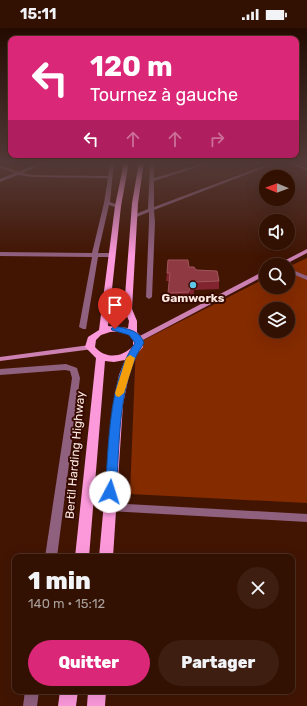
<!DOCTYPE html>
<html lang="fr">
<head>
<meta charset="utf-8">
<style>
	:root { --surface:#321002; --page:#3d1e11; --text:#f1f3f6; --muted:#a89d99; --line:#4d3024; --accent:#db2777 }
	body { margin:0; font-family:Rubik,sans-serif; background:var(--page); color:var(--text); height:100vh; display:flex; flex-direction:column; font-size:15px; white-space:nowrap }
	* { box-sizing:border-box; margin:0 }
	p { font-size:13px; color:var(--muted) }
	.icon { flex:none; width:22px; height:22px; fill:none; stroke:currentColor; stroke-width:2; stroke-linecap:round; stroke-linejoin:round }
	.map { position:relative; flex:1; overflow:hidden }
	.details { position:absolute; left:12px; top:526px; width:283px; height:140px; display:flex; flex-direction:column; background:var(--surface); border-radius:8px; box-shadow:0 4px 16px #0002,0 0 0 1px var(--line) }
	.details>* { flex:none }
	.top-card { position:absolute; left:8px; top:8px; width:291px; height:122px; border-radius:8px; box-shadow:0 4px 16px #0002,0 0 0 1px var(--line); background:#db2777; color:#fff; overflow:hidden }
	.needle { width:26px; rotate:271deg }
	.fabs { position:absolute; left:259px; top:142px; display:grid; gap:8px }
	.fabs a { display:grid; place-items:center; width:36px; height:36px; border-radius:50%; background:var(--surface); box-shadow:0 4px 16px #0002,0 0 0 1px var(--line); font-size:20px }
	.pin { position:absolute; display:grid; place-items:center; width:34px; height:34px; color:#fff; margin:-41px -17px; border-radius:50% 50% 50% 0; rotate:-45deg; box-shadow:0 0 4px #0007 }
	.pin .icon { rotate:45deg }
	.me { position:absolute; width:44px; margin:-22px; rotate:5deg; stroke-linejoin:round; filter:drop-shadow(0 0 3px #0008) }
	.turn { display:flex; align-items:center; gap:14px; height:84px; padding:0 16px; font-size:18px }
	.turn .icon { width:52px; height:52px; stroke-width:2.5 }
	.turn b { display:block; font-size:28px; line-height:34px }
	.lanes { display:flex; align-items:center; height:38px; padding:0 16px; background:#0003; justify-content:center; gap:20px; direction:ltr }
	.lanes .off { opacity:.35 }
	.round { display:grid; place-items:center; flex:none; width:42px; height:42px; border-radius:21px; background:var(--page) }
	.headline { display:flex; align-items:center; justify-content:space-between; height:68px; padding:0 16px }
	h1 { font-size:24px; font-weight:800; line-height:30px }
	.button { display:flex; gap:8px; margin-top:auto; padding:8px 16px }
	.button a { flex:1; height:46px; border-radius:24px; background:var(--accent); color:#fff; font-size:16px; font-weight:800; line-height:46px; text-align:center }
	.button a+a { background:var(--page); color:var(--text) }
	.status { display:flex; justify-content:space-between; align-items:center; height:28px; padding:0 20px; background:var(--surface); direction:ltr }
	.status svg { height:11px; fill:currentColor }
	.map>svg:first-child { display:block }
	.green { fill:#842b00; fill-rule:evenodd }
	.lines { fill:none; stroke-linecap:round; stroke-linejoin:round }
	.street { fill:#90607f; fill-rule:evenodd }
	.secondary { fill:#cd81b3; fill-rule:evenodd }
	.primary { fill:#fc99db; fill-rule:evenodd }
	.wall { fill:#82242f }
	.shaded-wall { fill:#631515 }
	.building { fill:#8f3942; stroke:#a0555b }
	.route { fill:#1a73e8; stroke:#114b97 }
	.slow { fill:#f59e0b }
	.poi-dot { fill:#5cc7e8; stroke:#370a00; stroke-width:1.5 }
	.labels { text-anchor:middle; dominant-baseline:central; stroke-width:4; stroke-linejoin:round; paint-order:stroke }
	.poi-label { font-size:12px; font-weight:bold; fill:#fce9e2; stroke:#370a00 }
	.street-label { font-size:12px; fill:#fce9e2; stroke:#370a00 }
</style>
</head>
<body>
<div class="status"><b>15:11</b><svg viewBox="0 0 49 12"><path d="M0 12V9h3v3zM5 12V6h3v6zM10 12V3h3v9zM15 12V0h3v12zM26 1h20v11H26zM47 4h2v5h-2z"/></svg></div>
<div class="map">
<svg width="307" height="678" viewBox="0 0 307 678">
	<rect width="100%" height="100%" fill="#421503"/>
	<path class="green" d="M307 230V475L130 466 136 316 266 250V259H288V239ZM266 281H288V303H266Z"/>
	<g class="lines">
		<g class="street">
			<path d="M42 134H47L23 145 33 147 108 148 110 134H114L110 174 121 178 118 180 109 177 98 225H112L115 227 112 229H98L86 301H83L79 299 92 229 0 228V224L92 225 104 175 108 150 33 149 18 147 0 154V151L14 145 0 140V137L18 144Z"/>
			<path d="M150 134H154V150L208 134H213L154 153V179L274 134H279L154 182 155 194 152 269 149 271 146 269 149 194V184L134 190 131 188 148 181Z"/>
			<path d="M283 134H288L307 140V142Z"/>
			<path d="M288 240 307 248V252L288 244Z"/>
			<path d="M66 336 77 340 80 350 57 529H45L72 350 70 343 65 342 0 347V341Z"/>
			<path d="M109 475 307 486V494L109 483 105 482 104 479 105 476Z"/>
			<path d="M25 663H39L37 678H23Z"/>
		</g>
		<g class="secondary">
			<path d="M307 221V225L284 237H276Z"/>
			<path d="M266 242V247L141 313H135L134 311Z"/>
			<path d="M90 317 94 319 93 321 0 333V329Z"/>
		</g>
		<g class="primary">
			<path d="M124 134H129L121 178 108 298 128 300 129 293 124 281 132 175 139 134H144L138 175 132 281 137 293V304L143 311V319L137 326 129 347 123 376 113 529H99L113 376 119 347 125 332 114 334 105 333 89 529H75L96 330 85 319 88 309 99 302 115 178ZM110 304C120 303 127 304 133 311V318C122 330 105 331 95 319L96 312 101 307Z"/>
			<path d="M60 663H78L76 678H58Z"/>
			<path d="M88 663H106L105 678H87Z"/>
		</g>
	</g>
	<path class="wall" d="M189 239 219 253V261L194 262V267H190L189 273 168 274 169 253H166L167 245Z"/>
	<path class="shaded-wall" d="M190 258V267L189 273V264Z"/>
	<path class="building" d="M168 232H188L189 239H194L196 242 217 243 219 253 194 254V258H190L189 264 168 265 170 245H167Z"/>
	<linearGradient id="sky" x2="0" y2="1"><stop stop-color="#240c02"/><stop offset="0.59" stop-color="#543b39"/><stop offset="1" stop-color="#543b39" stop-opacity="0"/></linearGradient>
	<rect width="307" height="228" fill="url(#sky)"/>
	<path class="route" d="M115 298C127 301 140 302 144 315 117 353 120 419 116 464L115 468H106L105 464C109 419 108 353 135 315L129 307 112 302 111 301Z"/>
	<path class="slow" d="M130 327 135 330 124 365 119 369 116 368 115 365 126 330Z"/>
	<circle class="poi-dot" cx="193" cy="257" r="4"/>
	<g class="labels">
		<g class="poi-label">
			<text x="193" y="270">Gamworks</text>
		</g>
		<g class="street-label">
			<text transform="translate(75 427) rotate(-85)">Bertil Harding Highway</text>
		</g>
	</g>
</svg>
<div class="fabs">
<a><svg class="needle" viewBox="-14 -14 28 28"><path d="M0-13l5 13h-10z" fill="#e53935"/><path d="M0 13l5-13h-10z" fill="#a89d99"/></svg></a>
<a><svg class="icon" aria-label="sound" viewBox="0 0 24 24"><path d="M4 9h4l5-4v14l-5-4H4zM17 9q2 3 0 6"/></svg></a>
<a><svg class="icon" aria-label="search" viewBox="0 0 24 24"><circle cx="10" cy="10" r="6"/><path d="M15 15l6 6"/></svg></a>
<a><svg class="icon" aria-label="layers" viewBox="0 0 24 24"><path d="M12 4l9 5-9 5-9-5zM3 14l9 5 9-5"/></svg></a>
</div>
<div class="pin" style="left:115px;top:301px;background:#d93025"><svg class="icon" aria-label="arrive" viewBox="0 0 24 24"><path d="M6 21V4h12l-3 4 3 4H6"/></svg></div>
<svg class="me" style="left:110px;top:464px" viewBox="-20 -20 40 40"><circle r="19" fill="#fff"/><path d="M0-13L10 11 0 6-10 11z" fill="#1a73e8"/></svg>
<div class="top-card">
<div class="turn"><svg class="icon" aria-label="left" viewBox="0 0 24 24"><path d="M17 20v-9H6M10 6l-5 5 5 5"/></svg><div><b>120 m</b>Tournez à gauche</div></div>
<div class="lanes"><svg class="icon" aria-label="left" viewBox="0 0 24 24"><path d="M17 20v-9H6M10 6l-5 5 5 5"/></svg><svg class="icon off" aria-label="ahead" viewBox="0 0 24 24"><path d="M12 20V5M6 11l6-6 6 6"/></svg><svg class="icon off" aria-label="ahead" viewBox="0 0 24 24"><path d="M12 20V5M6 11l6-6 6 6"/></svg><svg class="icon off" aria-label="right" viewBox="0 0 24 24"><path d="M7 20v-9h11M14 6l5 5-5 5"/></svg></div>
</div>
<section class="details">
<div class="headline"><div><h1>1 min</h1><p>140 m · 15:12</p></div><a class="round"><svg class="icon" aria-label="close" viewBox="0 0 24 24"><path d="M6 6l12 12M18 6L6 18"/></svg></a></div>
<div class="button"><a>Quitter</a><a>Partager</a></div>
</section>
</div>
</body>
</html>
